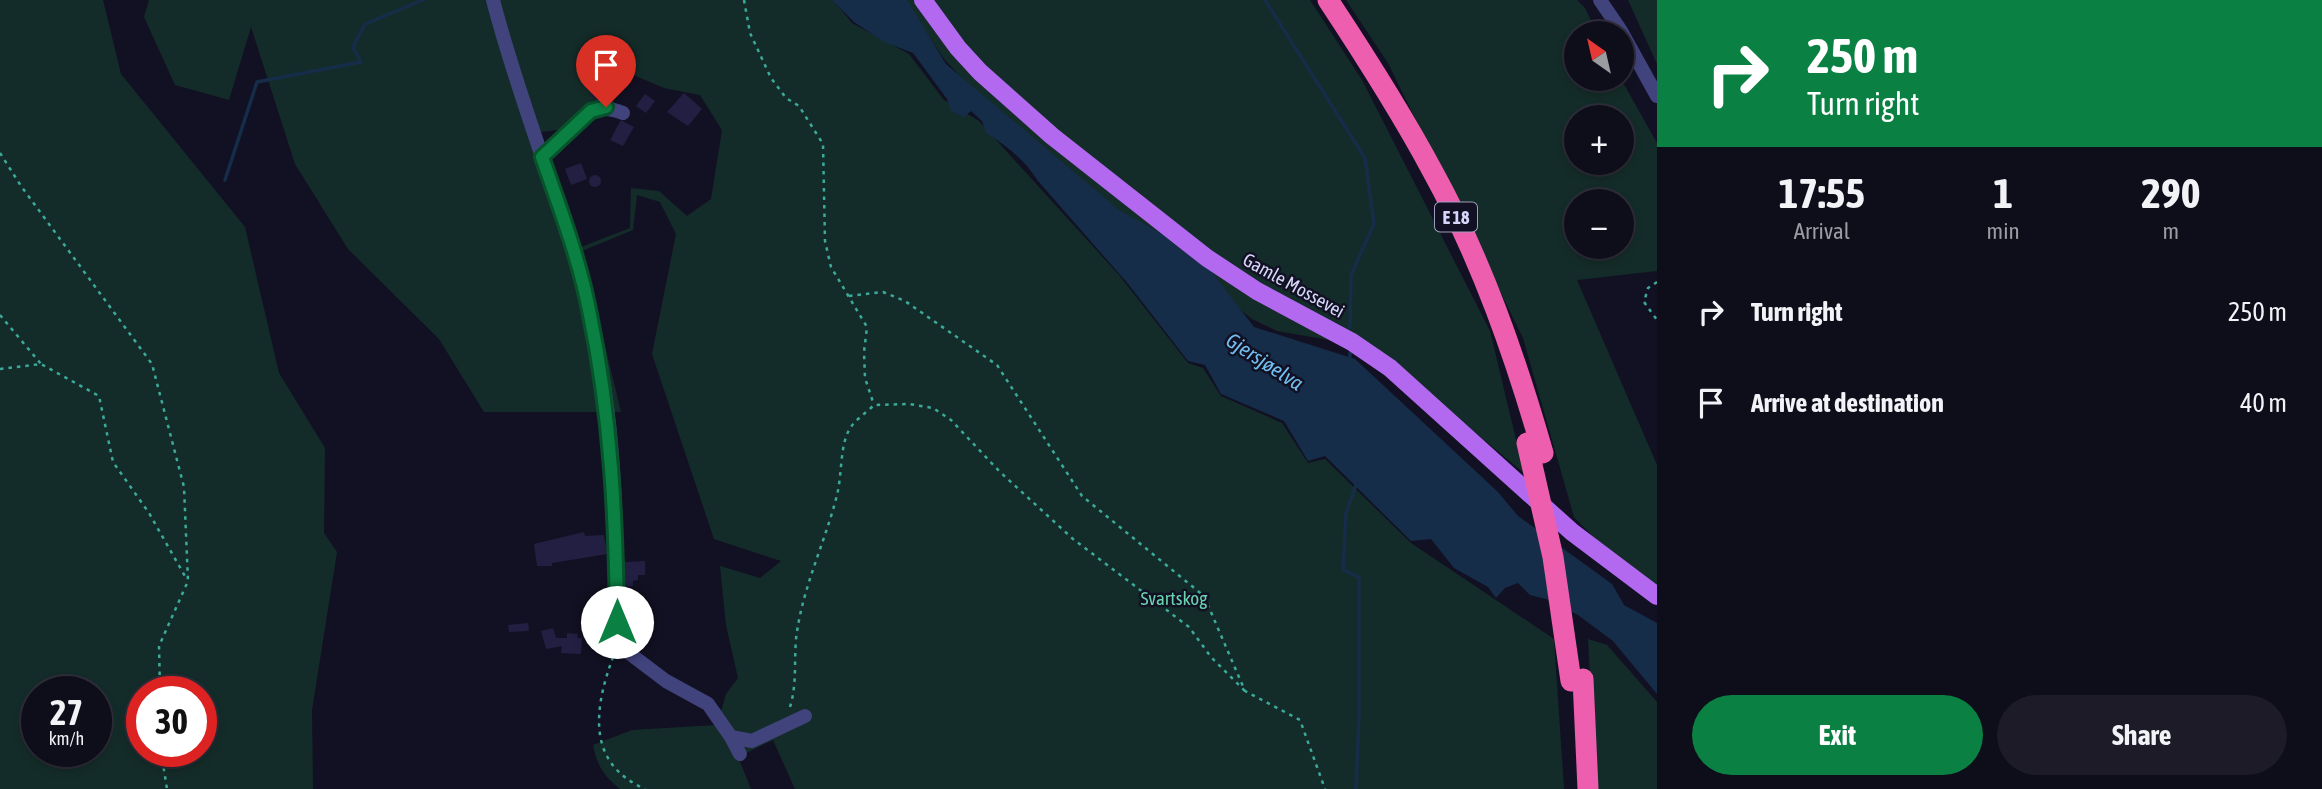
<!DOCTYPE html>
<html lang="en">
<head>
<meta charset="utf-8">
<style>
	:root { --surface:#0e0d1a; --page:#1c1b27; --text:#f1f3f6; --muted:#9b9ca2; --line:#2e2d39; --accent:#0b8043 }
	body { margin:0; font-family:"Asap Condensed",sans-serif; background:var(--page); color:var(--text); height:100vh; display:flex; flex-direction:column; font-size:26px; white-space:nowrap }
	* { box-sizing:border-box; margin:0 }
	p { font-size:23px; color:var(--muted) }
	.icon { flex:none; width:38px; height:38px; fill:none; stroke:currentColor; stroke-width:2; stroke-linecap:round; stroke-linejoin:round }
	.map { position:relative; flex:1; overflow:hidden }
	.drawer { display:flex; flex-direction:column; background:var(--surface); width:665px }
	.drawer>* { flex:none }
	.banner { background:#0b8043; color:#fff; overflow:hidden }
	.needle { width:46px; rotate:326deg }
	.fabs { position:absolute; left:1564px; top:21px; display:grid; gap:14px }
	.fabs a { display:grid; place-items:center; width:70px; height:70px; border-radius:50%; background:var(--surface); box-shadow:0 4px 10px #0003,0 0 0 2px var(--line); font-size:35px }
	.speed { position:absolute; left:21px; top:676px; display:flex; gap:14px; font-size:35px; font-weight:700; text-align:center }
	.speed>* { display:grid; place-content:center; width:91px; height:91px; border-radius:50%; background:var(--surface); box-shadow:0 4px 10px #0003,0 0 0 2px var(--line); line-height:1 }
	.speed small { font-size:18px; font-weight:400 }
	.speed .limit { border:10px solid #d22; background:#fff; color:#111 }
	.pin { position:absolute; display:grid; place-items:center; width:60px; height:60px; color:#fff; margin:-72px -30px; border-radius:50% 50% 50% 0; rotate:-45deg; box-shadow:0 0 7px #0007 }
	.pin .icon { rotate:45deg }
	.me { position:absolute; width:77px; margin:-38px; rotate:0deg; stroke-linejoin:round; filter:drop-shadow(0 0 5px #0008) }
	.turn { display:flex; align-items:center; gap:24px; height:147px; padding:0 35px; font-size:32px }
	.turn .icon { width:91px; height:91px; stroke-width:2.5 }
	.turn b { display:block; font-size:49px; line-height:60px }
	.eta { display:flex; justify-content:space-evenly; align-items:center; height:119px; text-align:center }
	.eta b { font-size:42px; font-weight:700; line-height:49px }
	.action { display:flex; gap:14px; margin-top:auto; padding:14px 35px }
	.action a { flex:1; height:80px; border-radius:42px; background:var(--accent); color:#fff; font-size:28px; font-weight:700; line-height:80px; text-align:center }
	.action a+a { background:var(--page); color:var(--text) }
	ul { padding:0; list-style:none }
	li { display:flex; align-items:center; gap:21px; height:91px; padding:0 35px }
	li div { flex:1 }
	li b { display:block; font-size:26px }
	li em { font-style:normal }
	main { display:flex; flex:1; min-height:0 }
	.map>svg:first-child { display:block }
	.green { fill:#142c29; fill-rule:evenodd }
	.water { fill:#152d48 }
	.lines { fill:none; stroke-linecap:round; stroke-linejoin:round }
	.stream { stroke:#152d48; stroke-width:3.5 }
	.building { fill:#231f42 }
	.path { stroke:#3caa9a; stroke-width:2.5; stroke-dasharray:3.5 5; stroke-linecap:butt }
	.minor { stroke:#41437d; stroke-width:14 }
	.major { stroke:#b269ef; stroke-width:18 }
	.highway { stroke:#ee5eaf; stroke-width:21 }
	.highway-bridge { stroke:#ee5eaf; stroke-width:21 }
	.route-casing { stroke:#07532c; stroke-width:18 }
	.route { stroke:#0b8043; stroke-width:12 }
	.labels { text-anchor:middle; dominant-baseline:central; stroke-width:5; stroke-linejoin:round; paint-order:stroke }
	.shield { fill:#121123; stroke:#9d9cba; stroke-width:2 }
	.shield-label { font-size:18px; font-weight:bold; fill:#d8d7fb }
	.street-label { font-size:19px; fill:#d8d7fb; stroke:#121123 }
	.park-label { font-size:19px; fill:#6ad3b0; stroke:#121123 }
	.water-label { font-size:21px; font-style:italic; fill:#70bff0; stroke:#121123 }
</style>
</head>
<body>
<main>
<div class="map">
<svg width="1657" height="789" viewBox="0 0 1657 789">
	<rect width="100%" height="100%" fill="#121123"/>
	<g class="green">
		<path d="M0 0H103L121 74 245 227 279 373 325 448 324 533 337 552 312 710 313 789H0ZM96 691V751H37V691ZM201 691V751H142V691Z"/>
		<path d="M149 0H833L852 23 909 54 944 100 979 121 1119 275 1188 363 1203 368 1221 396 1282 423 1308 463 1325 459 1411 543 1554 639 1564 789H795L773 740 738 757 751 789H620C604 776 597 766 593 745L632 730 717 725 726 694 738 678 726 625 720 566 760 578 781 561 714 539 652 354 676 234 660 202 637 195 633 230 582 251 621 412H484L439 339 348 249 295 164 251 27 229 100 175 85 144 17ZM631 74 664 88 700 95 722 130 711 199 687 216 659 191 631 188 630 228 581 247 541 132 574 128Z"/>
		<path d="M904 0H1310L1362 80 1490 331 1524 473 1398 369 1329 340 1277 331 1252 319 1075 182 975 92 945 60Z"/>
		<path d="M1346 0H1577L1585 8 1597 33H1577V79H1621L1657 143V271L1577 280 1657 465V588L1603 547 1574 517 1523 338 1388 63ZM1577 117H1622V163H1577ZM1577 201H1622V247H1577Z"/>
		<path d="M1628 0H1657V64Z"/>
		<path d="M1588 639 1607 645 1657 702V789H1596Z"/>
	</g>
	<path class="water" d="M832 0H907L946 64 1119 210 1198 254 1254 327 1355 359 1498 492 1518 516 1612 584 1624 605 1657 623V694L1613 641 1578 615 1546 599 1530 595 1518 583 1505 588 1496 598 1488 587 1454 568 1431 539 1411 541 1325 456 1308 461 1284 421 1221 394 1205 365 1188 361 1129 285 1038 181C1025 160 1007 146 986 133L982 121 971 111 964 117 951 111 947 99 913 53 884 42 854 22Z"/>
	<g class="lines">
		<g class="stream">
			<path d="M1265 0 1365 158 1374 224 1351 275 1350 328"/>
			<path d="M225 180 257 82 361 62 353 47 365 24 423 0"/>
			<path d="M1350 353V357"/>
			<path d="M1356 789 1359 716V577L1343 570 1346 513 1356 485"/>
		</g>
	</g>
	<g class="building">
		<path d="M598 82 608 90 598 102 590 95Z"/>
		<path d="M684 93 702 109 688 126 667 112Z"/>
		<path d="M645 94 655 101 646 113 636 106Z"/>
		<path d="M621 120 634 127 623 146 610 140Z"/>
		<path d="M581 163 587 179 571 185 565 169Z"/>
		<circle cx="595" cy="181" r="6"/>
		<path d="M584 532 585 536 604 535 607 554 552 563V566H537L534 544Z"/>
		<path d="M645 561V575H638V580L633 581V586L624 587V562Z"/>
		<path d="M528 623 529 631 509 632 508 625Z"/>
		<path d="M646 625V638H631L630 626Z"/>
		<path d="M553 628 556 638H567V633L578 634 577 638H582L581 654 561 653 562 646 546 649 541 631Z"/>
	</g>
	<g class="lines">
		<g class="path">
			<path d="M744 0 750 33 771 78 786 98 799 106 823 144 825 241 831 267 867 327 864 352 865 378 874 405"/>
			<path d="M0 153 21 186 152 364 184 487 188 581 159 646 160 691"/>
			<path d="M1657 282 1648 288 1644 302 1657 320"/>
			<path d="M849 296 883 292 905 301 997 365 1082 496 1204 596 1245 691 1300 720 1325 789"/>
			<path d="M0 315 41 364"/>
			<path d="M0 369 41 364 99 396 113 462 149 513 186 578"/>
			<path d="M613 657C594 709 586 763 645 789"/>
			<path d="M790 707C797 684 794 663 796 639 802 588 825 543 837 495 842 475 840 449 848 432 852 422 866 413 874 405L909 404 933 408 951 420 1000 472 1073 539 1189 627 1211 657 1245 691"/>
			<path d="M161 751 167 789"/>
		</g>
		<g class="minor">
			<path d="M493 0C520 105 563 205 589 310 617 419 617 533 617 644L666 681 708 704 731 737 752 741 805 716"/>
			<path d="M1600 0 1621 31 1657 96"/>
			<path d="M542 157C573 140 580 95 623 113"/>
			<path d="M731 737 740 754"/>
		</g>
		<path class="major" d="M923 0 958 48 980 72 1052 136 1207 258 1257 291 1352 342 1390 368 1572 532 1657 596"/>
		<g class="highway">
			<path d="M1328 0C1365 56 1401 112 1433 172 1482 261 1515 356 1543 453"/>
			<path d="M1583 679 1588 789"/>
		</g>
		<path class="highway-bridge" d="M1527 443 1553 557 1571 681"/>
	</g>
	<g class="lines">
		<defs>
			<path id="route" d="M606 107 591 111 542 157C560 209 580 261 590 315 611 417 616 518 617 622"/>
		</defs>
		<use href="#route" class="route-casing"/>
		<use href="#route" class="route"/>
	</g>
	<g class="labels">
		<rect class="shield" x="1435" y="202.5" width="42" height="29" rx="5"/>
		<g class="shield-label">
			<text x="1456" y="217">E 18</text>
		</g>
		<g class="street-label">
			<text transform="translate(1294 285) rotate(29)">Gamle Mossevei</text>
		</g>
		<g class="park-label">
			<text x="1174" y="598">Svartskog</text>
		</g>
		<g class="water-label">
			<text transform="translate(1265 361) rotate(33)">Gjersjøelva</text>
		</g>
	</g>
</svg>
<div class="fabs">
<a><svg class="needle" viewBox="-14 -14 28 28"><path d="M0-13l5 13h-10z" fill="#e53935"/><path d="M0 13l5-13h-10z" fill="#9b9ca2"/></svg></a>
<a>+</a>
<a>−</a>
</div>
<div class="speed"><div>27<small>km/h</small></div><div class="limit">30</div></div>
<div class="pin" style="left:606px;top:107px;background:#d93025"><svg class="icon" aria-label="arrive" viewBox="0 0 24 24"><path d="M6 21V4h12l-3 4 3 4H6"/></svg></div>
<svg class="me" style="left:617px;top:622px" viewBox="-20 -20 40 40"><circle r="19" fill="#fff"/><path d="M0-13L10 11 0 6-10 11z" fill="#0b8043"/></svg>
</div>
<section class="drawer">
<div class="banner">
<div class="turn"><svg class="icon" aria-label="right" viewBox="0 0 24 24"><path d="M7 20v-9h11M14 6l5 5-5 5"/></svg><div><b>250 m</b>Turn right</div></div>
</div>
<div class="eta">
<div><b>17:55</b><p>Arrival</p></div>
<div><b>1</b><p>min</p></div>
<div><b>290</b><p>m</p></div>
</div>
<ul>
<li><svg class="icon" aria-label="right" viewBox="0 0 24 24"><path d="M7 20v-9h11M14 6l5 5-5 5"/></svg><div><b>Turn right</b></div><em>250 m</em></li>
<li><svg class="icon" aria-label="arrive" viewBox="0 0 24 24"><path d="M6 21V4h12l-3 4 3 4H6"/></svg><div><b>Arrive at destination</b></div><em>40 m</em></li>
</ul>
<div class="action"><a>Exit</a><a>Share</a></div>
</section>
</main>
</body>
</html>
